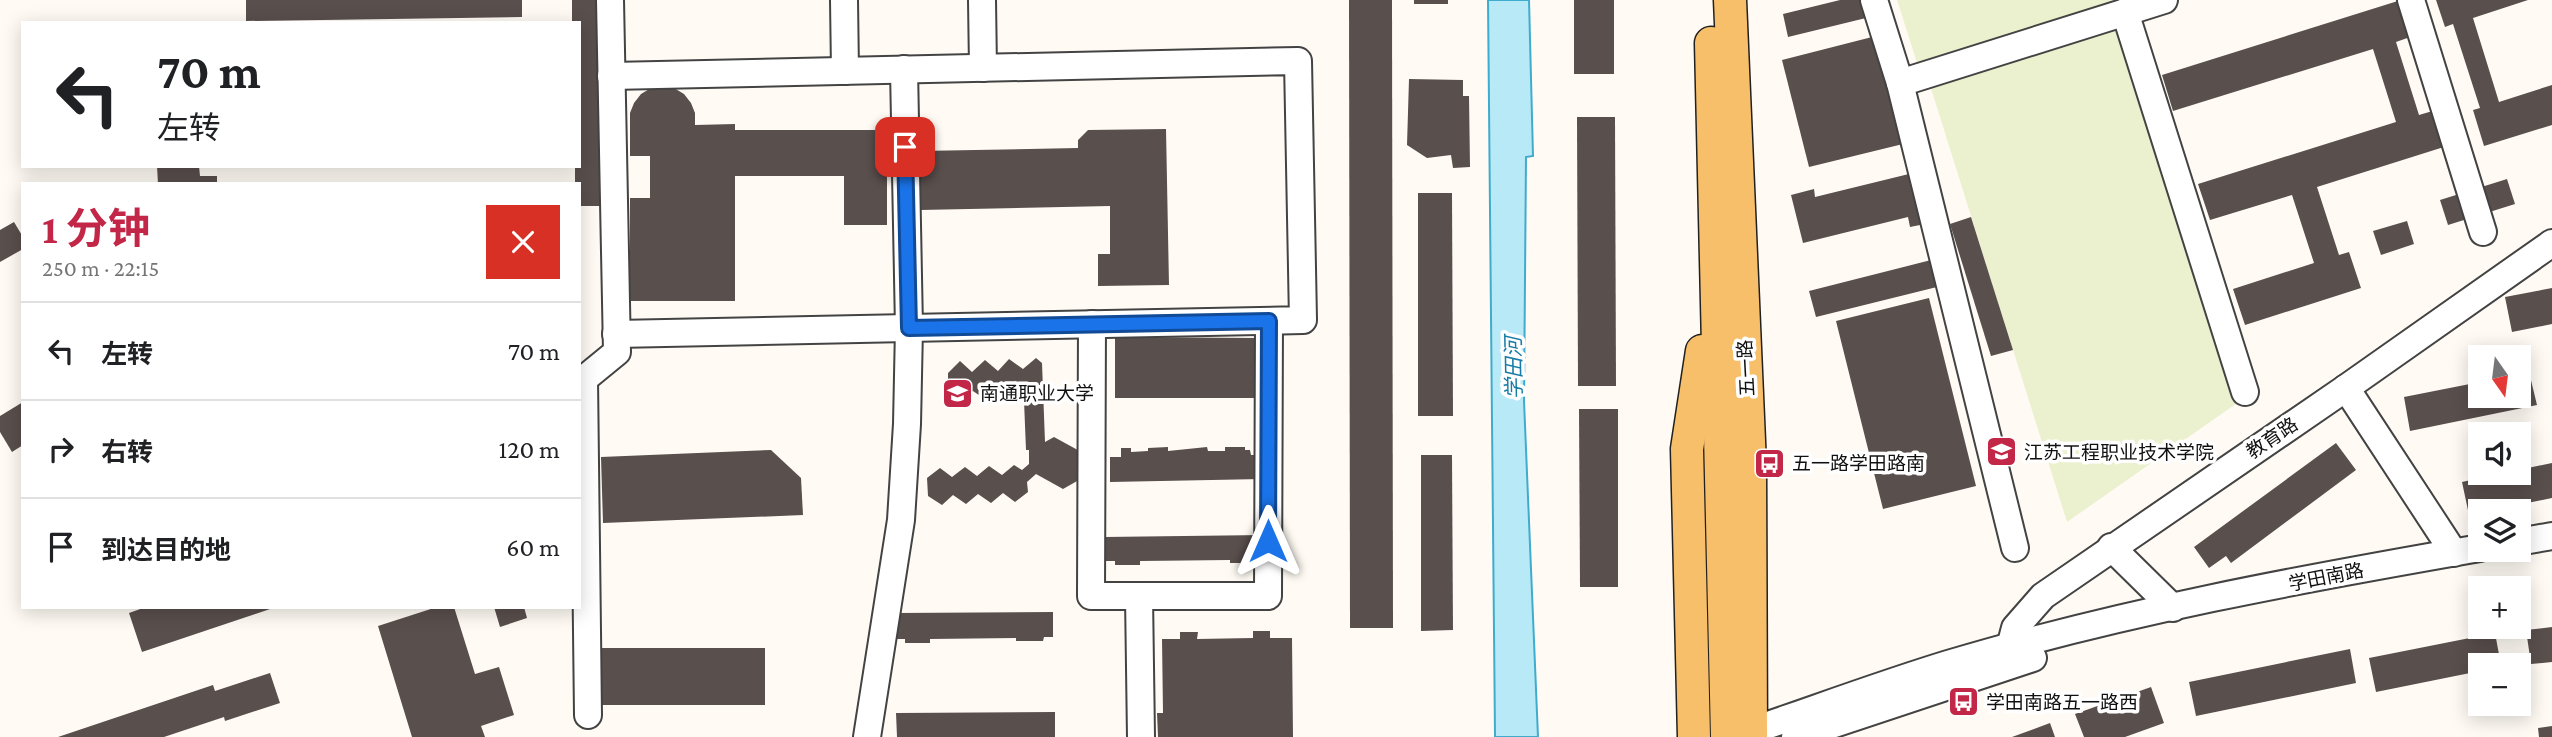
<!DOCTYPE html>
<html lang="zh">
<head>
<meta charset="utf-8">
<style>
	:root { --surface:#fff; --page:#f2f2f2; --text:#202124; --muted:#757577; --line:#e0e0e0; --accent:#c22747 }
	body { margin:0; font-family:"Crimson Pro","Noto Sans SC",serif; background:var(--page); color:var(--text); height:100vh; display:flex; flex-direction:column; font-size:26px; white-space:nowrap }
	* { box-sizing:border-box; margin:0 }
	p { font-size:23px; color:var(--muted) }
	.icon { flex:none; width:38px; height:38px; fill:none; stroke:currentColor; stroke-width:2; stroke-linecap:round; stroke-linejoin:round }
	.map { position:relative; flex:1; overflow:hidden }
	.sheet { position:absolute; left:21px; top:182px; width:560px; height:427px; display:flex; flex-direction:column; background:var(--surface); border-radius:0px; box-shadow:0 4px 18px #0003 }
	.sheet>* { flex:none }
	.hud { position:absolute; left:21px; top:21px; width:560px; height:147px; border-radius:0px; box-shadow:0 4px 18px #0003; background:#fff; color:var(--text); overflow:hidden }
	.needle { width:46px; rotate:166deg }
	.fabs { position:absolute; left:2468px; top:345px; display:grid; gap:14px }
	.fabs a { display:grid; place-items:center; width:63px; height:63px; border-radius:0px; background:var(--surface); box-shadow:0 4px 18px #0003; font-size:35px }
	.pin { position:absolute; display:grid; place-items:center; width:60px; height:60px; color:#fff; margin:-30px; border-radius:14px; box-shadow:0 4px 10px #0006 }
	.me { position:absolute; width:77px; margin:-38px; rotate:0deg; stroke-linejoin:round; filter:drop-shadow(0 0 5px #0008) }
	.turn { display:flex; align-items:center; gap:24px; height:147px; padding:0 21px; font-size:32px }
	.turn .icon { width:91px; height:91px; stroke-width:2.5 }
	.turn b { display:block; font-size:49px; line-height:60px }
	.round { display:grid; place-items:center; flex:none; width:74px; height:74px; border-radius:0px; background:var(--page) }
	.head { display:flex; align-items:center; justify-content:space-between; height:119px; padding:0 21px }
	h1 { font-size:42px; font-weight:700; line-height:52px; color:var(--accent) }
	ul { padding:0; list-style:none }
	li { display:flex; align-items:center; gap:21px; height:98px; padding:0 21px; border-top:2px solid var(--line) }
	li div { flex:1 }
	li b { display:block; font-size:26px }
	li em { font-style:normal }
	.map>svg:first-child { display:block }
	.pitch { fill:#ebf1ce }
	.water { fill:#b8e9f6; stroke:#3facce; stroke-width:2 }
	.building { fill:#594f4d }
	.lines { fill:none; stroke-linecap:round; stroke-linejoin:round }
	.minor-casing { stroke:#434343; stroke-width:30 }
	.major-casing { stroke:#212121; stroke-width:35 }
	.minor { stroke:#fff; stroke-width:26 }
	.major { stroke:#f8bf6b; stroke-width:32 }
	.route-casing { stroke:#114b97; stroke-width:18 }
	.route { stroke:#1a73e8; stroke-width:12 }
	.labels { text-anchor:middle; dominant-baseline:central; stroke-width:7; stroke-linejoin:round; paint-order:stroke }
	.street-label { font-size:19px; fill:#101010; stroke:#fff }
	.poi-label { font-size:19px; fill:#101010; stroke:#fff; text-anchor:start }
	.water-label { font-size:21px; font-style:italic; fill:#187da4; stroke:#fff }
</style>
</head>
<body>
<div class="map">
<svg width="2552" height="737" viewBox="0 0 2552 737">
	<rect width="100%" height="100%" fill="#fffbf4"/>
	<g class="pitch">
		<path d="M1897 0H2117L2119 6 1919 69Z"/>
		<path d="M2121 22 2240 401 2067 522 1929 82Z"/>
	</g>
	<path class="water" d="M1488 0H1529L1533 156 1526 157 1524 401 1538 737H1495Z"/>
	<g class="building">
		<path d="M246 0H522V17L246 21Z"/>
		<path d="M572 0H606L610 206H579V184H575V166H579V23H572Z"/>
		<path d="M1349 0H1392L1393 628H1350Z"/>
		<rect x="1414" y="0" width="34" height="4"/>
		<rect x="1574" y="0" width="40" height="74"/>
		<path d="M1840 0H1862L1866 18 1788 37 1783 14Z"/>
		<path d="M2401 0 2413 36 2396 42 2419 115 2436 110 2447 146 2317 187 2339 255 2349 252 2361 288 2245 325 2233 289 2314 263 2292 195 2210 220 2198 184 2396 122 2373 49 2173 111 2162 75Z"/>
		<path d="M2436 0H2528L2473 18 2499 102 2552 85V125L2484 146 2473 110 2480 108 2453 24 2445 27Z"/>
		<path d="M1876 36 1903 144 1809 167 1782 60Z"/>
		<path d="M1409 79 1463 80V96H1469L1470 167 1453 168 1451 155 1427 158 1407 145Z"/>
		<path d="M663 86 674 88 684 94 691 103 695 113V125L735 124V130H887V225H844V176H735V301H630V198H650V156H630V113L634 103 641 94 651 88Z"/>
		<path d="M1577 117H1615L1616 386H1578Z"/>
		<path d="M1166 129 1169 285 1098 286V254H1110V206L920 210 919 151 1078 148V140L1088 130Z"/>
		<path d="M157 166H199L200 176H217V184H158Z"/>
		<path d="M1917 172 1930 223 1910 227 1908 217 1803 243 1791 195 1814 189 1815 197Z"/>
		<path d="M2507 179 2515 204 2448 225 2440 200Z"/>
		<path d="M1418 193H1452L1453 416H1418Z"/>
		<path d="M1971 217 2013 350 1991 356 1950 224Z"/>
		<path d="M2407 221 2414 244 2381 255 2373 231Z"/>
		<path d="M14 222 23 237V249L0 262V230Z"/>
		<path d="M1939 258 1945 285 1816 317 1809 291Z"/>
		<path d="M2552 288V324L2512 332 2505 297Z"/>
		<path d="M1929 298 1976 486 1883 509 1836 321Z"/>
		<path d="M1115 337 1259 338V398H1115Z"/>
		<path d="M1036 358 1042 363 1045 442 1054 437 1085 454 1086 476 1063 489 1036 474 1027 482 1028 492 1015 502 1003 493 991 503 978 494 966 504 953 495 942 505 928 496 927 478 940 468 952 477 965 467 977 476 989 466 1002 475 1014 465 1022 470 1029 464V450H1026L1024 401 1027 400 1026 389 1011 399 998 390 986 400 973 391 962 401 948 392V373L960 361 972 372 985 360 998 371 1009 359 1023 369Z"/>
		<path d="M2529 372 2537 405 2410 431 2404 397 2480 382V396H2518V374Z"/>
		<path d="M23 402V445L12 452 0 432V416Z"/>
		<path d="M1579 409H1618V587H1580Z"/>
		<path d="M2336 443 2356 470 2231 563 2226 556 2209 568 2194 547Z"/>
		<path d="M1168 447V451L1207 447 1208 451H1225V447H1245V450H1250L1251 455H1262V479L1110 482V457H1121V448H1131V452L1148 451V448Z"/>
		<path d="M771 450 801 478 803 515 603 523 601 457Z"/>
		<path d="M1421 455H1452L1453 630 1421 631Z"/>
		<path d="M2552 463V498L2469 515 2462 482 2506 472H2518V470Z"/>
		<path d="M1264 535V559H1248V563H1230V560L1140 561V565H1115V561H1105L1104 537Z"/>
		<path d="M146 607H273V608L142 652 129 613Z"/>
		<path d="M437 607H454L475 674 499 667 514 715 481 726 485 737H412L378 626Z"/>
		<path d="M494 607H524L527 618 500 627Z"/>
		<path d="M1053 612V637H1044L1043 641H1016V638L930 639V643H905V639H895V613Z"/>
		<path d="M2552 627V662L2531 664 2526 630Z"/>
		<path d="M1253 631H1270V638H1292L1293 737H1158L1157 713H1163L1162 639H1180V632H1198L1197 639 1253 638Z"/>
		<path d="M2495 633 2501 665H2480V671L2376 692 2369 658Z"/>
		<rect x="602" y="648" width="163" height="57"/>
		<path d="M2350 649 2356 683 2196 716 2189 682Z"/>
		<path d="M270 673 280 703 225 721 224 717 164 737H58L213 685 215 691Z"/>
		<path d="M2151 687 2164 723 2125 737H2084L2075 714Z"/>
		<path d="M1055 712V737H897L896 713Z"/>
		<path d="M2050 723 2055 737H2012Z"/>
		<path d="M2552 726V737H2539L2538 728Z"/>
	</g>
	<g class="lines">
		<defs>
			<g id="minor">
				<path d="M844 0 845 71"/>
				<path d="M982 0 983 68"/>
				<path d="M1874 0 1900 83 2015 548"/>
				<path d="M2411 0 2483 232"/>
				<path d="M2125 12 2245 392"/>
				<path d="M611 76 1298 61 1303 320 616 334"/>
				<path d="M1900 83 2164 0"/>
				<path d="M1092 324 1091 596H1268L1269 321"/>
				<path d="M2346 388 2454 553"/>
				<path d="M2518 542 2552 536"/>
				<path d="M2111 547 2173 608"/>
				<path d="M1139 596 1141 737"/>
				<path d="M2010 647 2015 628 2043 596 2346 388 2552 243"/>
				<path d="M588 715 584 379 617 352 610 0"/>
				<path d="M867 737 901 520 907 424 909 328 904 69"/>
				<path d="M1733 737C1805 713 1876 686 1948 664 2122 612 2301 579 2480 548"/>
				<path d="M1795 737 2033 658"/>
			</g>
			<g id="major">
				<path d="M1730 0 1750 464 1751 737"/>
				<path d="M1711 43 1727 737"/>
				<path d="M1694 737 1687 449 1702 351"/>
			</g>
		</defs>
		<use href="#minor" class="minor-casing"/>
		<use href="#major" class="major-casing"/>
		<use href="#minor" class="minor"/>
		<use href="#major" class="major"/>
	</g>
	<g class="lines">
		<defs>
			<path id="route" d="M905 147 909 328 1269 321 1268 541"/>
		</defs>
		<use href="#route" class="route-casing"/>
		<use href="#route" class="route"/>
	</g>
	<defs>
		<symbol id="university-square" viewBox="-11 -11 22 22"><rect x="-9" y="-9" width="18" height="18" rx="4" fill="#c22747" stroke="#fff"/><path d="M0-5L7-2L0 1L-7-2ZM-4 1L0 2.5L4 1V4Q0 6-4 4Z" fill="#fff"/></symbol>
		<symbol id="bus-square" viewBox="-11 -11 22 22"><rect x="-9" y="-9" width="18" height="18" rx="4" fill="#c22747" stroke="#fff"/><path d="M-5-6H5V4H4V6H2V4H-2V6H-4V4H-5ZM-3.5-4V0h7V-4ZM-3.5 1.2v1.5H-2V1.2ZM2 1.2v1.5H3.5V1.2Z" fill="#fff"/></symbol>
	</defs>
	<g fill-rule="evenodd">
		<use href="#university-square" x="940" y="376" width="35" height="35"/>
		<use href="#university-square" x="1984" y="434" width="35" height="35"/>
		<use href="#bus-square" x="1752" y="446" width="35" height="35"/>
		<use href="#bus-square" x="1946" y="684" width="35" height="35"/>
	</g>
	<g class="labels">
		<g class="street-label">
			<text transform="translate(1746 368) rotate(-93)">五一路</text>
			<text transform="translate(2272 438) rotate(-34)">教育路</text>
			<text transform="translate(2326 577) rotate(-11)">学田南路</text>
		</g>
		<g class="poi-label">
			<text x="980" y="393">南通职业大学</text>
			<text x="2024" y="452">江苏工程职业技术学院</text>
			<text x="1792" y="463">五一路学田路南</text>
			<text x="1986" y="702">学田南路五一路西</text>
		</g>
		<g class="water-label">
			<text transform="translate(1514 368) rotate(-91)">学田河</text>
		</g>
	</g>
</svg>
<div class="fabs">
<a><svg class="needle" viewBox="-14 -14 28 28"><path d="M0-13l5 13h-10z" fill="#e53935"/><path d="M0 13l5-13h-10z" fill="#757577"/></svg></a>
<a><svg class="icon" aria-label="sound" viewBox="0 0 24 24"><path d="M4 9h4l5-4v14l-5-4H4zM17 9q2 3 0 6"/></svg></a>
<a><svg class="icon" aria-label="layers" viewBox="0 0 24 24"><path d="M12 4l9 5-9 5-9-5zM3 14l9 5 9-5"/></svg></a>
<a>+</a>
<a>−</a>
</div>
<div class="pin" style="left:905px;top:147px;background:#d93025"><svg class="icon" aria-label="arrive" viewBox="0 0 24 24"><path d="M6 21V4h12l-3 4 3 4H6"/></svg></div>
<svg class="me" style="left:1268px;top:541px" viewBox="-20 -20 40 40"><path d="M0-17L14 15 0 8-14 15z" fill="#1a73e8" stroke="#fff" stroke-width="4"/></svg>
<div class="hud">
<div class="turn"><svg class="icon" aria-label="left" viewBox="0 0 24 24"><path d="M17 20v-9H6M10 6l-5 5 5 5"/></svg><div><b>70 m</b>左转</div></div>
</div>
<section class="sheet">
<div class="head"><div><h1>1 分钟</h1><p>250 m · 22:15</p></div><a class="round" style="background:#d93025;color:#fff"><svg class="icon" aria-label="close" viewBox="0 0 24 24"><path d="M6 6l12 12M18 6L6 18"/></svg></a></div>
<ul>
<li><svg class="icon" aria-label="left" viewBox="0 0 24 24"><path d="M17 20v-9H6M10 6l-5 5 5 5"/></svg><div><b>左转</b></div><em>70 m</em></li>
<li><svg class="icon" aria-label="right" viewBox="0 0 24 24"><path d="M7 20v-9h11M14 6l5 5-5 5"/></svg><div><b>右转</b></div><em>120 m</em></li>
<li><svg class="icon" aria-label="arrive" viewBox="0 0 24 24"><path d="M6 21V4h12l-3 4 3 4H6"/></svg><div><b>到达目的地</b></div><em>60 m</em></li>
</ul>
</section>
</div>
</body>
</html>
